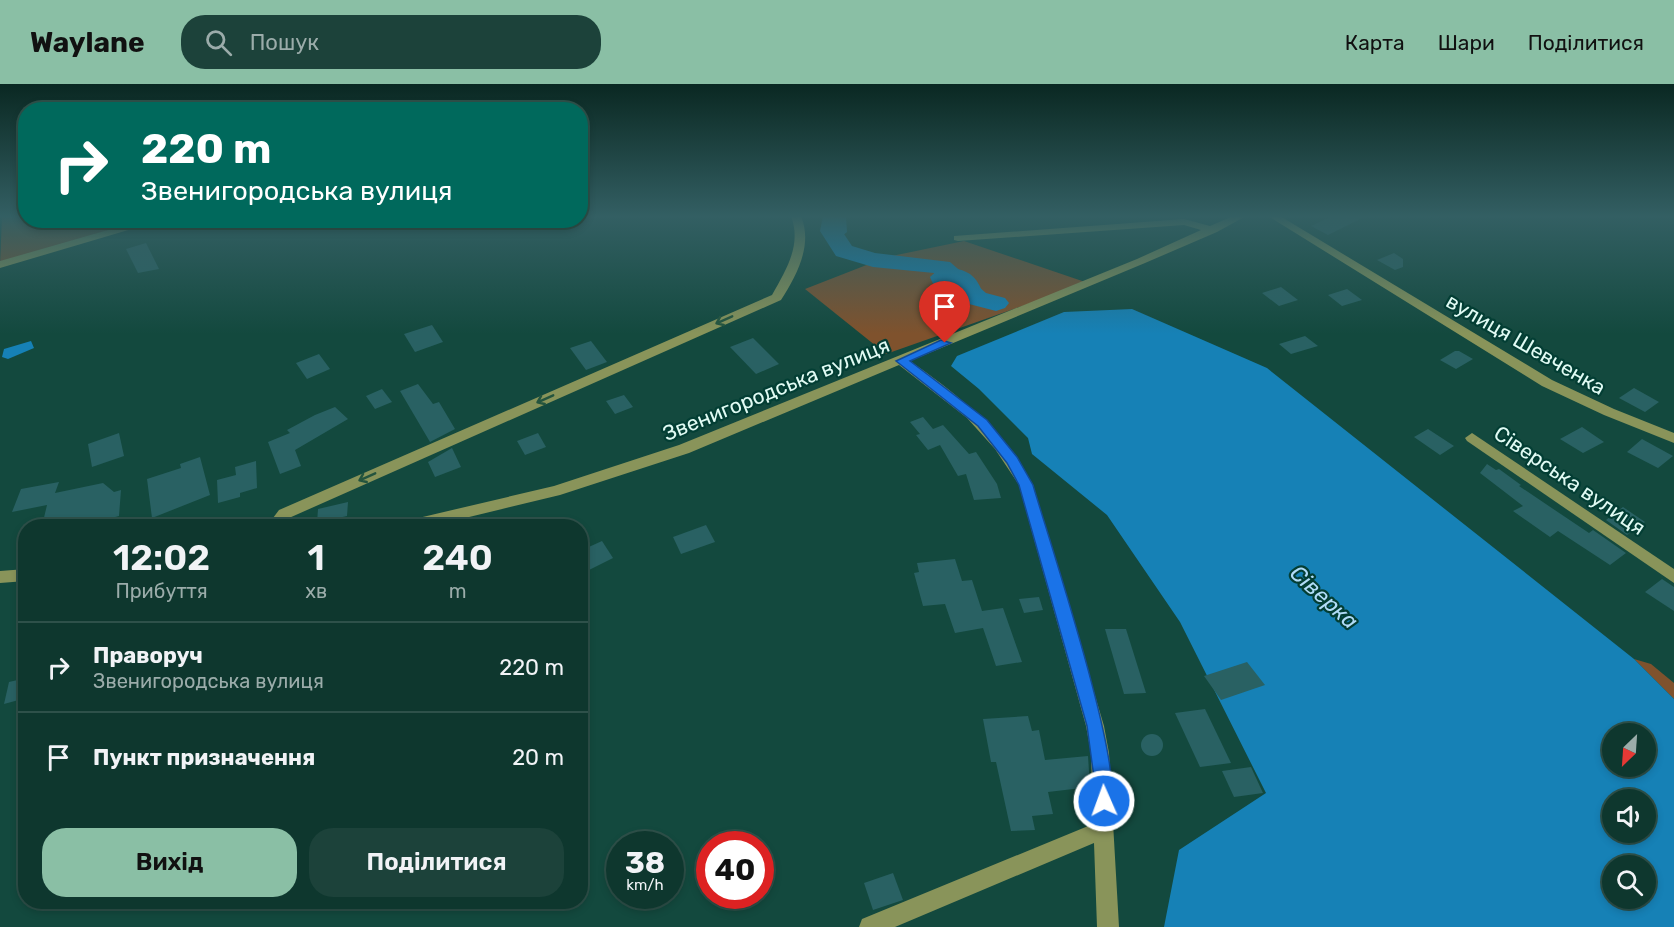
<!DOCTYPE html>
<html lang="uk">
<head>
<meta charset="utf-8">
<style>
	:root { --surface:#0e372e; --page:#1c423a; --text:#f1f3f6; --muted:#9bacaa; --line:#2e514a; --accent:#8abfa5 }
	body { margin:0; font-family:Rubik,sans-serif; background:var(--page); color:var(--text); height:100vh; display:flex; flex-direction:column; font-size:22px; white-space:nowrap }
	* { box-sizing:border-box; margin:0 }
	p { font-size:20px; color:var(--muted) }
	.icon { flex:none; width:33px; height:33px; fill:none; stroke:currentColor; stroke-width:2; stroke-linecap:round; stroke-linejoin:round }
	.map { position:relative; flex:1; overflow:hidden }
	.side { position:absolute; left:18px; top:435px; width:570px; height:390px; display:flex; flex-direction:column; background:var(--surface); border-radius:24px; box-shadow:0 3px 9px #0003,0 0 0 2px var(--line) }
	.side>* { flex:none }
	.top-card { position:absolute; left:18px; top:18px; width:570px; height:126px; border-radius:24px; box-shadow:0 3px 9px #0003,0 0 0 2px var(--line); background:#00695c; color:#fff; overflow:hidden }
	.needle { width:39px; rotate:205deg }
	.buttons { position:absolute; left:1602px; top:639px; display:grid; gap:12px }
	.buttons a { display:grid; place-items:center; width:54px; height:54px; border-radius:50%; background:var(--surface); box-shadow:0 3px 9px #0003,0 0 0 2px var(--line); font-size:30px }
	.speed { position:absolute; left:606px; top:747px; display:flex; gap:12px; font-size:30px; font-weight:700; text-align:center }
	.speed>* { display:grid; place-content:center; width:78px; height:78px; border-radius:50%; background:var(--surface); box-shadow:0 3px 9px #0003,0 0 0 2px var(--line); line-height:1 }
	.speed small { font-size:15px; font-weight:400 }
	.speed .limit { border:9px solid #d22; background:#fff; color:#111 }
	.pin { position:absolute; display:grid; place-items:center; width:51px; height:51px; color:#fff; margin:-62px -26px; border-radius:50% 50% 50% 0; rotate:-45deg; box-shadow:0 0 6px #0007 }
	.pin .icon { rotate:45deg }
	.me { position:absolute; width:66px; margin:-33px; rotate:358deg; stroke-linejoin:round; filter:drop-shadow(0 0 4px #0008) }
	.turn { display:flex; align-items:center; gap:21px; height:126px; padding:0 24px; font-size:27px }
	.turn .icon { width:78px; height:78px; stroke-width:2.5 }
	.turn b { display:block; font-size:42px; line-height:51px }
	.eta { display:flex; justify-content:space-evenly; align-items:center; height:102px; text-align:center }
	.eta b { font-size:36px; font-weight:600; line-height:42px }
	.action { display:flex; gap:12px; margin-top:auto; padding:12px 24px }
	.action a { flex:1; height:69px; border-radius:24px; background:var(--accent); color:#111; font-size:24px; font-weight:600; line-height:69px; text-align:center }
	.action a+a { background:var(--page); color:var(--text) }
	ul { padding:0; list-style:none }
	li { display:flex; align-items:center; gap:18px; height:90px; padding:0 24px; border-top:2px solid var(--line) }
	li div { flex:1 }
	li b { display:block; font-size:22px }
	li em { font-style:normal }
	header { display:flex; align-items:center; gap:36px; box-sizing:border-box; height:84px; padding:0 30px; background:var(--accent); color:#111 }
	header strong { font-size:28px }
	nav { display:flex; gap:33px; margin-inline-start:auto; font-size:21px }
	.search { width:420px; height:54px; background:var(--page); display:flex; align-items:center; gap:15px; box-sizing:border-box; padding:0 21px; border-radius:24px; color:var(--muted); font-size:22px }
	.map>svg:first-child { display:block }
	.green { fill:#7f522d }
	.water { fill:#1681b6; fill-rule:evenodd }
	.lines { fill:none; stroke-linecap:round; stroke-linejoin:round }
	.river { fill:#1681b6; fill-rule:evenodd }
	.building { fill:#296163 }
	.minor { fill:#89945a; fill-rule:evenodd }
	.oneway { stroke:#24543e }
	.route { fill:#1a73e8; stroke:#114b97; stroke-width:1.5 }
	.labels { text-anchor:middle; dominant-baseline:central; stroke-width:4.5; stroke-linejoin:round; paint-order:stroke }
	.street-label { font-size:21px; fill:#e1fbf4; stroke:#033e34 }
	.water-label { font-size:22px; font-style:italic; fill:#b1dcf8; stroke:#033e34 }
</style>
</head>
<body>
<header>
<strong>Waylane</strong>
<div class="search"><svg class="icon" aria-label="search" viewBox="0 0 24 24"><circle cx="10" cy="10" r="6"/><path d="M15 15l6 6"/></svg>Пошук</div>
<nav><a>Карта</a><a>Шари</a><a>Поділитися</a></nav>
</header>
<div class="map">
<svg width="1674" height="843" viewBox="0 0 1674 843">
	<rect width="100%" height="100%" fill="#13493e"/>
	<g class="green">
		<path d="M2 132H25L26 136 126 137 120 145 0 181Z"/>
		<path d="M964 157 1088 199 886 270 805 205 887 173Z"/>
		<path d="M1634 575 1651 580 1674 599V615Z"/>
	</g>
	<g class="water">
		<path d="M823 132H846L847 148 836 157H827L822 142 827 139Z"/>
		<path d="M941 183C964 185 975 187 983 210L973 219C952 216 938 214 930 193Z"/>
		<path d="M1132 225 1267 284 1634 575 1674 615V843H1164L1179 766 1266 709 1180 538 1107 431 1032 370 1028 354 979 305 951 282 957 272 1064 228ZM1612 650H1646V682H1612ZM1612 716H1646V748H1612ZM1612 782H1646V814H1612Z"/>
		<path d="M31 257 34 264 8 275 2 273 4 265Z"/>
	</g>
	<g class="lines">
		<path class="river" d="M823 132H845L842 147 852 162 875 169 950 178 986 209 1005 214 1009 219 1005 224 996 227 969 220 934 189 873 183 836 172 820 147Z"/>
	</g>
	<g class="building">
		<path d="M1332 132H1366L1328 151 1311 142Z"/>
		<path d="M146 159 159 185 138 189 126 165Z"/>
		<path d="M1394 169 1403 175V183L1395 186 1377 176Z"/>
		<path d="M1281 203 1298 216 1279 222 1262 209Z"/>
		<path d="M1347 205 1362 216 1342 222 1328 211Z"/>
		<path d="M432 241 443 258 415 268 404 250Z"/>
		<path d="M1305 252 1318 262 1291 270 1279 260Z"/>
		<path d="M753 254 779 280 756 290 730 263Z"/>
		<path d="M591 257 607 278 586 286 570 264Z"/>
		<path d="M1455 267H1459L1473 275 1456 285 1440 276Z"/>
		<path d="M319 270 330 285 307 295 296 279Z"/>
		<path d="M418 300 433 320 439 318 455 345 430 358 400 307Z"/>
		<path d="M1634 304 1659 318 1645 328 1619 314Z"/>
		<path d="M382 305 392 318 375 325 366 312Z"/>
		<path d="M624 311 633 323 615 330 606 317Z"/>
		<path d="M335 323 348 335 295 366 301 382 280 390 268 358 290 349 287 346 315 331Z"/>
		<path d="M923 333 933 345 943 341 969 370 976 368 997 400 1001 414 974 416 966 390 958 392 940 361 928 366 916 351 920 350 910 338Z"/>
		<path d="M1582 343 1604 358 1583 369 1560 355Z"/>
		<path d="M1428 345 1454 362 1440 371 1414 353Z"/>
		<path d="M119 349 124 372 92 383 88 360Z"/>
		<path d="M538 349 546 363 525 371 517 357Z"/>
		<path d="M1642 355 1673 372 1658 384 1627 368Z"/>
		<path d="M452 364 461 383 435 393 428 378Z"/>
		<path d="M200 373 210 411 152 434 147 395 181 384 180 380Z"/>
		<path d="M256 377 257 404 240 409V413L218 419 217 396 236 391 235 383Z"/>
		<path d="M1487 380 1496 386 1499 385 1521 401 1519 402 1589 449 1593 446 1626 469 1610 481 1558 447 1550 453 1513 427 1523 422 1480 389Z"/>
		<path d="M59 398 55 409 103 399 114 408 121 406 119 432 81 442H42L47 421 12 428 21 405Z"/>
		<path d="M348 418 347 432 317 439 318 425Z"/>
		<path d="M1623 423 1645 438 1627 451 1606 436Z"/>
		<path d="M706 441 715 458 681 470 673 453Z"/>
		<path d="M602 457 613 474 587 487 580 477V467Z"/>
		<path d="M955 475 962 497 972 496 982 527 1003 524 1022 578 996 582 983 544 955 549 945 520 923 522 914 489 919 488 917 479Z"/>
		<path d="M1662 495 1674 503V527L1645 508Z"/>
		<path d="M1039 513 1043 526 1024 529 1019 515Z"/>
		<path d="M1105 545H1126L1146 609 1124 610Z"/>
		<path d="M1247 578 1265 601 1221 616 1204 592Z"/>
		<path d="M26 594V614L4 620 9 598Z"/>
		<path d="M1205 625 1231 679 1200 683 1175 629Z"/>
		<path d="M1028 632 1032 647 1039 646 1045 676 1088 672 1090 703 1048 708 1053 730 1032 732 1035 746 1011 747 996 678H991L983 635Z"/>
		<circle cx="1152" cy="661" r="11"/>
		<path d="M1251 683 1263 709 1234 713 1222 687Z"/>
		<path d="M893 789 903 816 873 826 864 799Z"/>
	</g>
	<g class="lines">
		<g class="minor">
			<path d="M791 132H801C813 161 797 191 781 216L289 434 282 442H267L279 426 772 211C786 186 802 161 791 132Z"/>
			<path d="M1233 132H1246L1217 148 1145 179 910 277C960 312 1003 347 1033 401L1104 642 1109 669 1119 843H1097L1094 759 895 843H859L862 835 1093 740 1091 669 1086 642 1019 401 995 365 967 334 899 281 689 369 560 411 432 442H402L405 438 410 436 554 402 679 361 1137 175 1201 146 1184 141 958 157 954 156V152L1184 135 1210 142Z"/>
			<path d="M1268 132H1280L1552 296 1614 325 1674 349V359L1604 331 1542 302Z"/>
			<path d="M143 136H162L0 184V177Z"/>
			<path d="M1472 349 1674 485V499L1467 357 1465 354Z"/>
			<path d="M26 485V497L0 499V487Z"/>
		</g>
	</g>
	<defs><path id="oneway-shaft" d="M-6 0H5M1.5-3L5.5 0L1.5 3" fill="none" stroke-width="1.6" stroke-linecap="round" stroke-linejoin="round" transform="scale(1.5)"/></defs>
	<g class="oneway">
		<use href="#oneway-shaft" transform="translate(724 236) rotate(156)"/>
		<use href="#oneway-shaft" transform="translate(545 315) rotate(156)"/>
		<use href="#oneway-shaft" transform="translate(367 393) rotate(156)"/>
	</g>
	<linearGradient id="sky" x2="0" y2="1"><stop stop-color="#0a2822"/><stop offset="0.53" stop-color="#335f63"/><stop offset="1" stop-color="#335f63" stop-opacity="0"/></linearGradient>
	<rect width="1674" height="250" fill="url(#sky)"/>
	<path class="route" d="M941 256 951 259 910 277 987 336 1017 373 1033 401C1048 453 1126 686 1110 723L1104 725 1098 723 1087 642 1019 401 1007 379 978 342 896 277Z"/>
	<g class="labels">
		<g class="street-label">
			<text transform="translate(1526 260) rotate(30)">вулиця Шевченка</text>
			<text transform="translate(776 305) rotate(-22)">Звенигородська вулиця</text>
			<text transform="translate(1570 396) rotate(34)">Сіверська вулиця</text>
		</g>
		<g class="water-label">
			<text transform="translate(1324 513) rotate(42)">Сіверка</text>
		</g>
	</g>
</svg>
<div class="buttons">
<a><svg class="needle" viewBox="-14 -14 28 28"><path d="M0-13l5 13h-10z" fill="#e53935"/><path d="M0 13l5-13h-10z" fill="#9bacaa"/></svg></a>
<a><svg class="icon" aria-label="sound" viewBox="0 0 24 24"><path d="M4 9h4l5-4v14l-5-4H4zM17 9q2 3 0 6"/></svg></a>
<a><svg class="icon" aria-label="search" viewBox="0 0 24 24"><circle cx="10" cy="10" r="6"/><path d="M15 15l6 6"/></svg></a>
</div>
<div class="speed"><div>38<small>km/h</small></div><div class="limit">40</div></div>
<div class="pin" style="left:945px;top:259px;background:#d93025"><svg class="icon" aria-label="arrive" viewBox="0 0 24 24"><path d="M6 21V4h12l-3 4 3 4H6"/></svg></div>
<svg class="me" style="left:1104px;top:717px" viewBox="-20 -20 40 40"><circle r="17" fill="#1a73e8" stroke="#fff" stroke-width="3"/><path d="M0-11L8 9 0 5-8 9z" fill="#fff"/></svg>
<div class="top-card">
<div class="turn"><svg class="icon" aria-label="right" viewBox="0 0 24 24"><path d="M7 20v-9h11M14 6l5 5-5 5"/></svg><div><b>220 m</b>Звенигородська вулиця</div></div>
</div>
<section class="side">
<div class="eta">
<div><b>12:02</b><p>Прибуття</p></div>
<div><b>1</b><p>хв</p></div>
<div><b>240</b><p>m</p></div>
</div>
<ul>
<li><svg class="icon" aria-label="right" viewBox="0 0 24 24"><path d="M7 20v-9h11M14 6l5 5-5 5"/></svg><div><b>Праворуч</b><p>Звенигородська вулиця</p></div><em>220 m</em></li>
<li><svg class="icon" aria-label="arrive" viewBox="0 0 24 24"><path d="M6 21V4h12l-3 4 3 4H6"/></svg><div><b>Пункт призначення</b></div><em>20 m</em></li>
</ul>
<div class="action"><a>Вихід</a><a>Поділитися</a></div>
</section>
</div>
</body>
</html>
